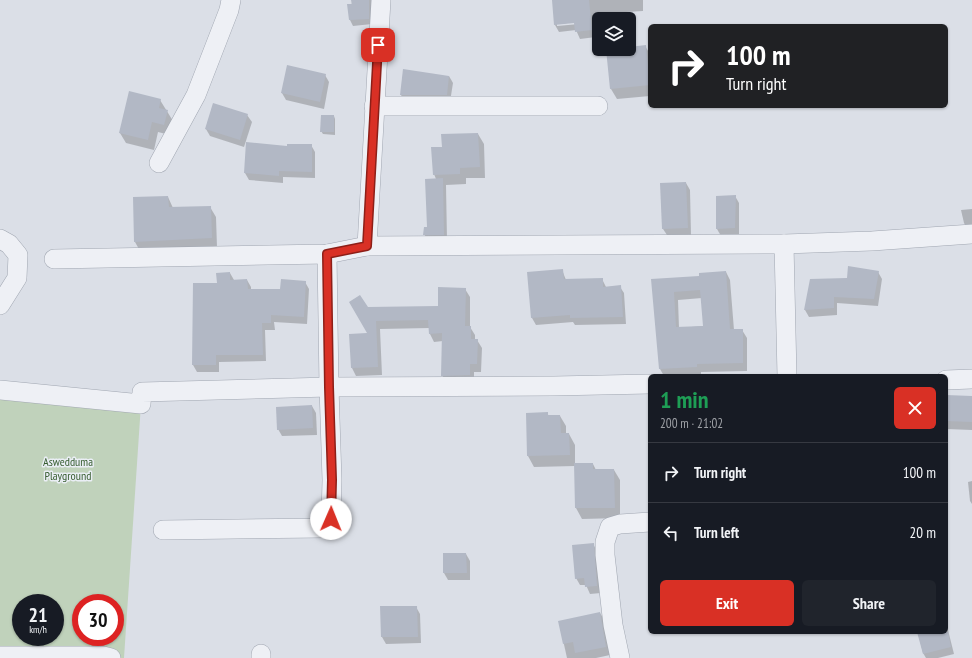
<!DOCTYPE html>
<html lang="en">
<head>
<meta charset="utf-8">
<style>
	:root { --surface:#171b24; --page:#20242c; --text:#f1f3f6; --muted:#9ea1a6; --line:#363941; --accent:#d93025 }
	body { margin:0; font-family:"PT Sans Narrow",sans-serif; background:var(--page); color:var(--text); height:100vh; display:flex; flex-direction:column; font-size:15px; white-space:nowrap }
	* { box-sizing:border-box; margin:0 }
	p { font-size:13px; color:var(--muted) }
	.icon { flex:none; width:22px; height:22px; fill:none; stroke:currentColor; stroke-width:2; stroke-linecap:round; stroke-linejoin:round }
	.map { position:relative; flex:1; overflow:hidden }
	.details { position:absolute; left:648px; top:374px; width:300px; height:260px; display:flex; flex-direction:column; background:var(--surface); border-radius:6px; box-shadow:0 1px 3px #0004 }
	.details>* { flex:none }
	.guide { position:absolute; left:648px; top:24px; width:300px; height:84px; border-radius:6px; box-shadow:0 1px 3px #0004; background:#202124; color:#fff; overflow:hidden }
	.controls { position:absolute; left:592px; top:12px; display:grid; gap:8px }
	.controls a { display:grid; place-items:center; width:44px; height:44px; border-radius:6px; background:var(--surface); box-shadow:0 1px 3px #0004; font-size:20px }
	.speed { position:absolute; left:12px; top:594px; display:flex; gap:8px; font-size:20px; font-weight:700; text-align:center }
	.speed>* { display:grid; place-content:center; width:52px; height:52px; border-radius:50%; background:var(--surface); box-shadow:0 1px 3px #0004; line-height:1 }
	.speed small { font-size:10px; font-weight:400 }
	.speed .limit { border:6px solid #d22; background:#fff; color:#111 }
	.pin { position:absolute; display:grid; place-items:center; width:34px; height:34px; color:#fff; margin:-17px; border-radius:8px; box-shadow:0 2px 6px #0006 }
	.me { position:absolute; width:44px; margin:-22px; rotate:1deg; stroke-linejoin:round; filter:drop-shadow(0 0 3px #0008) }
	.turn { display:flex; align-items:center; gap:14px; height:84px; padding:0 12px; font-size:18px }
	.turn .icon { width:52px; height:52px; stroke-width:2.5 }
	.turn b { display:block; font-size:28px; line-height:34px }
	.round { display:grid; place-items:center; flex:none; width:42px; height:42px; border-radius:6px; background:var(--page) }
	.headline { display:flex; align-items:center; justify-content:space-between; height:68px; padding:0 12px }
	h1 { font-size:24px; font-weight:700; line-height:30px; color:#1e9e55 }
	.primary-button { display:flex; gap:8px; margin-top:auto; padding:8px 12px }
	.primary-button a { flex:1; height:46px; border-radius:6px; background:var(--accent); color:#fff; font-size:16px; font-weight:700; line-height:46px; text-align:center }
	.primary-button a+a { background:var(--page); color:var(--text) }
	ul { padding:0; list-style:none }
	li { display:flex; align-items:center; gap:12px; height:60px; padding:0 12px; border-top:1px solid var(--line) }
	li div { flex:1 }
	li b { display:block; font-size:15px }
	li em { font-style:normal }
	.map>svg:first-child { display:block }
	.green { fill:#c0d2bb; fill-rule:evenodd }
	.shadow { fill:#0003; fill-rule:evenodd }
	.building { fill:#b2b8c5; fill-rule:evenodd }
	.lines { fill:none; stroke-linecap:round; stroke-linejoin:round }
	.minor-casing { stroke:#a0a6b1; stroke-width:20 }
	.minor { stroke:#eef0f5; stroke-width:19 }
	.route-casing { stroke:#8d1f18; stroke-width:10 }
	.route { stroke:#d93025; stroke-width:7 }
	.labels { text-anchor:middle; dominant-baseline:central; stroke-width:3; stroke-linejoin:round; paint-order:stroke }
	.park-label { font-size:12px; fill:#365c2f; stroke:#eaeef5 }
</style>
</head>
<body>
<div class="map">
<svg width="972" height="658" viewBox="0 0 972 658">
	<rect width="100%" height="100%" fill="#dbdfe7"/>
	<path class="green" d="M0 390 141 404 124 658H0ZM21 603H55V637H21ZM81 603H115V637H81Z"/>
	<g class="shadow">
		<path d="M352 0H375L372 24 353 26 350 20Z"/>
		<path d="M553 0H643V11L593 14 596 37 580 39 576 30 559 32 555 25ZM579 22V24L557 26V24Z"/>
		<path d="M645 46 650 54V96L617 99 611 89 607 50 629 49V48Z"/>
		<path d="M325 75 329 82 324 109 286 100 282 93Z"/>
		<path d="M449 76 453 83 450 102H405L401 95Z"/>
		<path d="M160 100 173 121 170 135 158 132 154 150 126 143 120 133Z"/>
		<path d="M247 115 252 122 244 147 210 136 206 129Z"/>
		<path d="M334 116 335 119V135L323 134 321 131Z"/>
		<path d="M478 134 484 144 485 178H466V184L446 185 447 240H428L424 234 428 228 436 179 434 174 443 148Z"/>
		<path d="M311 145 315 152V178L283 177V183L249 180 245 173 288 147Z"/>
		<path d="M686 183 690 190 691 235H667L663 229Z"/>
		<path d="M735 196 739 203V235L721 236 717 229V197Z"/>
		<path d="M168 197 173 208 210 207 216 217 217 247 140 251 135 242Z"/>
		<path d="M972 209V230H968L964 223 961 210Z"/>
		<path d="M562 270 566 280 602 279 606 287H620L624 293 626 324 575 325 573 322 536 325 532 318 528 273Z"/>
		<path d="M726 272 730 280 734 330H742L747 338V371L701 372V375L664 376 660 369 652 280 700 277ZM702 298 704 326 679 328 678 300Z"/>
		<path d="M878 272 882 279 878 306 837 303V315L809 317 805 310 811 280 848 279Z"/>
		<path d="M230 273 234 280H247L251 287V290H281L305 282 309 289 307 324 274 322 275 330H265L266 361 219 362V372H197L193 365 218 284Z"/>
		<path d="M465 289 470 297V327L475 335V340H477L482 348 481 372H474V383H447L442 375 443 341 434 342 430 334V328L380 329 382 375 356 376 352 368 369 334 367 308 439 307Z"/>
		<path d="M946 396 972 397V430L946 429Z"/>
		<path d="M312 406 316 413 317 435 282 436 278 429Z"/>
		<path d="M527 413H547L549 416H560L566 426V434H569L575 445V464H593L596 470H614L620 480V518L582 519 576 508 575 466 534 467 528 456Z"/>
		<path d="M972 481V504L970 501 968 482Z"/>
		<path d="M593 544 597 551 601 593 590 594 586 585H580L576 578Z"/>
		<path d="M444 554H466L470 561V580H448L444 573Z"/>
		<path d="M416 607 420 614 421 643 386 644 382 637Z"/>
		<path d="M600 613 605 621 610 655 596 658H567L559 622Z"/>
		<path d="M946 622 954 654 938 658H926L923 653 918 632H946Z"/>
	</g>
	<g class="building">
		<path d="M351 0H369V19L349 20 347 4H352Z"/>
		<path d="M552 0H589L592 30 575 32 574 23 554 25Z"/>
		<path d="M646 45 650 85 610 89 606 49H629V47Z"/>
		<path d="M287 65 326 74 320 102 281 93Z"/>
		<path d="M403 69 449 76 447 95H400Z"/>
		<path d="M129 91 161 99 159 108 168 110 164 125 152 122 148 140 119 133Z"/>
		<path d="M213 103 248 114 240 140 205 129Z"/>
		<path d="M321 115H334V132H320Z"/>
		<path d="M478 133 480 167 460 168V174L433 175 431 147H442L441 134Z"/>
		<path d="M246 142 287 146V144H312V172L279 171V176L244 173Z"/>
		<path d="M443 178 444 235H423L424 227H427L425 179Z"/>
		<path d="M686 182 688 228 662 229 660 183Z"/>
		<path d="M736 195 735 228 716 229V196Z"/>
		<path d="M168 196 169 207 211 206 212 238 134 242 133 197Z"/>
		<path d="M848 266 879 271 874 299 834 297V308L804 310 810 279 847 278Z"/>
		<path d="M563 269 564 279 603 278V287L621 285 623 317 570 318V315L531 318 527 272Z"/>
		<path d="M726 271 730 329H743V363L697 364V367L659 369 651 279 699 276V273ZM700 290 703 326 676 327 674 292Z"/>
		<path d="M230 272V280L247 279 248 289H280L281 279 306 281 304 317 271 315V323H262L263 355H216V365H192L193 283H217L216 273Z"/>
		<path d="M438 287 466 288 465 326H471V339H478L477 364H470V375L441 376 442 333 429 334 428 320 376 321 378 367 351 368 349 334 367 333 349 302 360 295 368 307 438 306Z"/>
		<path d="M946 395 972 396V422L946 421Z"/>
		<path d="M312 405 313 428 277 430 276 407Z"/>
		<path d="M548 412V415H560L561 433H569L570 455 527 456 526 413Z"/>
		<path d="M574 463H593V469H614L615 508H575Z"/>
		<path d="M594 543 597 586 585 587 584 578 575 579 572 545Z"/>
		<path d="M443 553H466L467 573H443Z"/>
		<path d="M380 606H417L418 637H381Z"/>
		<path d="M600 612 606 647 575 653 573 642 563 644 558 621Z"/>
		<path d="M917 632H948L951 647 923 654Z"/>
	</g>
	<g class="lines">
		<defs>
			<g id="minor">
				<path d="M381 0 367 246 784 244 872 241 972 234"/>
				<path d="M374 106H598"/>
				<path d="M159 163 196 95 229 10 231 0"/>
				<path d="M0 239 9 244 18 255 17 278 0 305"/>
				<path d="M784 244 787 376"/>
				<path d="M54 259 327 254 367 246"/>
				<path d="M946 380 972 379"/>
				<path d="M0 390 141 404 142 392 329 387 554 386 650 384"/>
				<path d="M163 530 323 528 331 519 332 480 329 387 327 254"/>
				<path d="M0 656H103L111 658"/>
				<path d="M261 658V654"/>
				<path d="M620 658 613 625 605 555V542L610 527 620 524 650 522"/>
			</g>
		</defs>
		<use href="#minor" class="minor-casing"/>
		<use href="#minor" class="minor"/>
	</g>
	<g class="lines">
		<defs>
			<path id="route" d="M331 519 332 480 329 387 327 254 367 246 378 45"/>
		</defs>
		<use href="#route" class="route-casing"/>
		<use href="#route" class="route"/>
	</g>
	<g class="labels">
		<g class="park-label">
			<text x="68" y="461">Aswedduma<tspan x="68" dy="14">Playground</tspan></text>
		</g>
	</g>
</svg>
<div class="controls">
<a><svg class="icon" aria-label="layers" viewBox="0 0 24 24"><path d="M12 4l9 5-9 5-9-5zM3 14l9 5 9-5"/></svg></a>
</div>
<div class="speed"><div>21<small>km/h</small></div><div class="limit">30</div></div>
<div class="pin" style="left:378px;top:45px;background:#d93025"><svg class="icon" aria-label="arrive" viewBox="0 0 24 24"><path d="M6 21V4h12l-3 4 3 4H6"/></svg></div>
<svg class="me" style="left:331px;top:519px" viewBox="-20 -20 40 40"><circle r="19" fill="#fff"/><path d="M0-13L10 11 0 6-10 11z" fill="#d93025"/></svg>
<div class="guide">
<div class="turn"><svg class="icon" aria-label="right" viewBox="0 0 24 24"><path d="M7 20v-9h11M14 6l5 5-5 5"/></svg><div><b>100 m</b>Turn right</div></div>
</div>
<section class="details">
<div class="headline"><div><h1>1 min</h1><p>200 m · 21:02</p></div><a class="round" style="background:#d93025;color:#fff"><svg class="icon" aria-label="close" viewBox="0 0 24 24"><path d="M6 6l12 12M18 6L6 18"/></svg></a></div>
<ul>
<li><svg class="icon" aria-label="right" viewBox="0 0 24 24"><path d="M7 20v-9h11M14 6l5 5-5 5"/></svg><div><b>Turn right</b></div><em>100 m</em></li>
<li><svg class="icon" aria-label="left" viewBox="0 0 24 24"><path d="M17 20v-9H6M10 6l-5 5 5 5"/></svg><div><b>Turn left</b></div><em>20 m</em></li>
</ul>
<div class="primary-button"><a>Exit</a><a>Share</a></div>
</section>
</div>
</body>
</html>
